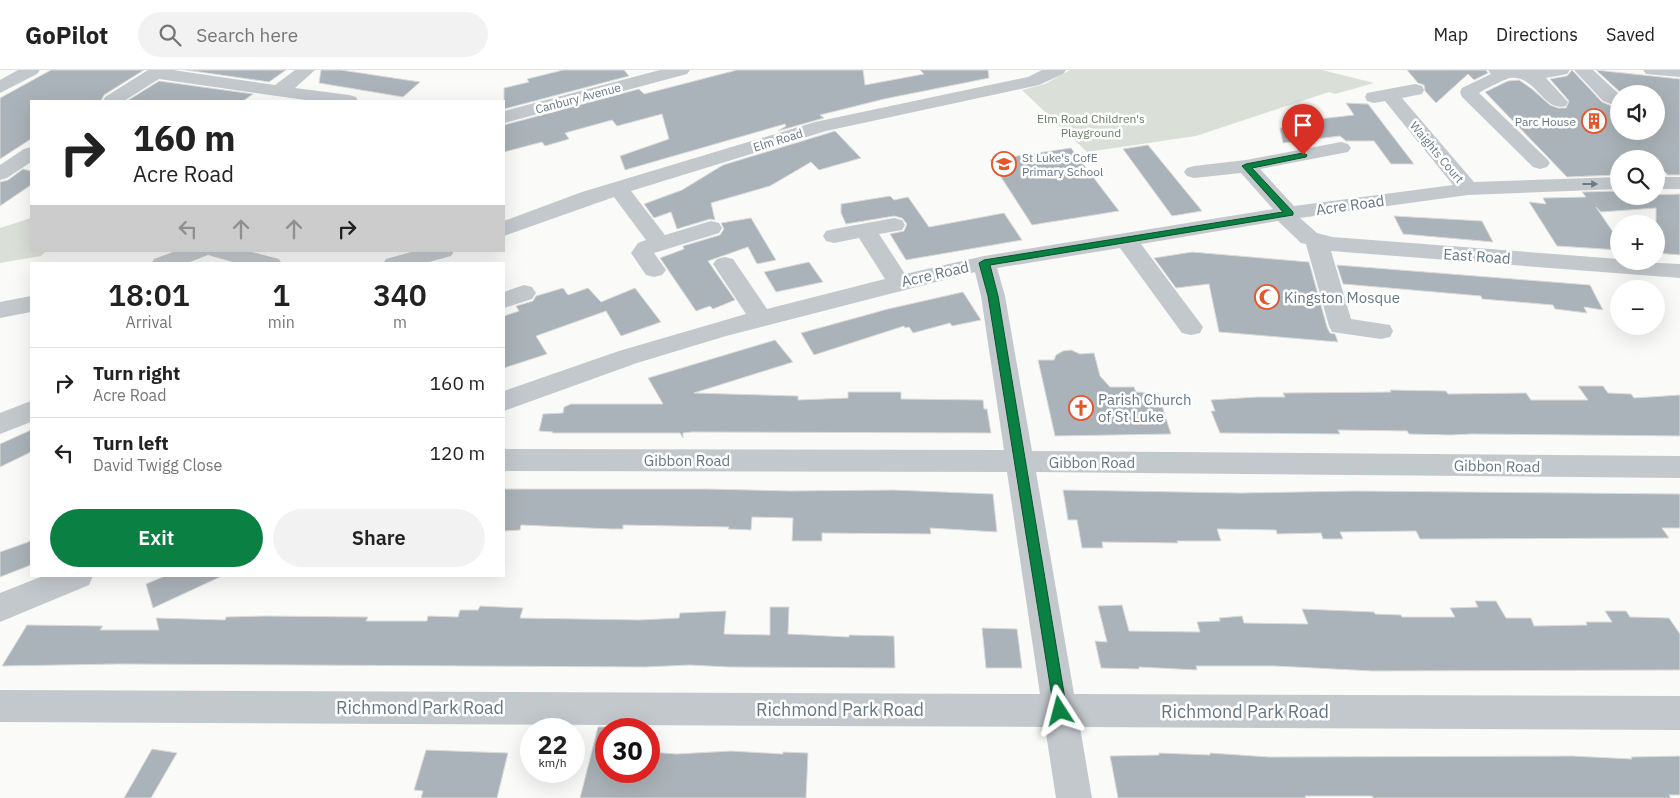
<!DOCTYPE html>
<html lang="en">
<head>
<meta charset="utf-8">
<style>
	:root { --surface:#fff; --page:#f2f2f2; --text:#222; --muted:#767676; --line:#e0e0e0; --accent:#0b8043 }
	body { margin:0; font-family:"IBM Plex Sans",sans-serif; background:var(--page); color:var(--text); height:100vh; display:flex; flex-direction:column; font-size:19px; white-space:nowrap }
	* { box-sizing:border-box; margin:0 }
	p { font-size:16px; color:var(--muted) }
	.icon { flex:none; width:28px; height:28px; fill:none; stroke:currentColor; stroke-width:2; stroke-linecap:round; stroke-linejoin:round }
	.map { position:relative; flex:1; overflow:hidden }
	.details { position:absolute; left:30px; top:192px; width:475px; height:315px; display:flex; flex-direction:column; background:var(--surface); border-radius:0px; box-shadow:0 5px 20px #0002 }
	.details>* { flex:none }
	.banner { position:absolute; left:30px; top:30px; width:475px; height:152px; border-radius:0px; box-shadow:0 5px 20px #0002; background:#fff; color:var(--text); overflow:hidden }
	.buttons { position:absolute; left:1610px; top:15px; display:grid; gap:10px }
	.buttons a { display:grid; place-items:center; width:55px; height:55px; border-radius:50%; background:var(--surface); box-shadow:0 5px 20px #0002; font-size:25px }
	.speed { position:absolute; left:520px; top:648px; display:flex; gap:10px; font-size:25px; font-weight:700; text-align:center }
	.speed>* { display:grid; place-content:center; width:65px; height:65px; border-radius:50%; background:var(--surface); box-shadow:0 5px 20px #0002; line-height:1 }
	.speed small { font-size:12px; font-weight:400 }
	.speed .limit { border:8px solid #d22; background:#fff; color:#111 }
	.pin { position:absolute; display:grid; place-items:center; width:42px; height:42px; color:#fff; margin:-51px -21px; border-radius:50% 50% 50% 0; rotate:-45deg; box-shadow:0 0 5px #0007 }
	.pin .icon { rotate:45deg }
	.me { position:absolute; width:55px; margin:-28px; rotate:351deg; stroke-linejoin:round; filter:drop-shadow(0 0 4px #0008) }
	.turn { display:flex; align-items:center; gap:18px; height:105px; padding:0 20px; font-size:22px }
	.turn .icon { width:65px; height:65px; stroke-width:2.5 }
	.turn b { display:block; font-size:35px; line-height:42px }
	.lanes { display:flex; align-items:center; height:48px; padding:0 20px; background:#0003; justify-content:center; gap:25px; direction:ltr }
	.lanes .off { opacity:.35 }
	.eta { display:flex; justify-content:space-evenly; align-items:center; height:85px; text-align:center }
	.eta b { font-size:30px; font-weight:600; line-height:35px }
	.cta { display:flex; gap:10px; margin-top:auto; padding:10px 20px }
	.cta a { flex:1; height:58px; border-radius:30px; background:var(--accent); color:#fff; font-size:20px; font-weight:600; line-height:58px; text-align:center }
	.cta a+a { background:var(--page); color:var(--text) }
	ul { padding:0; list-style:none }
	li { display:flex; align-items:center; gap:15px; height:70px; padding:0 20px; border-top:1px solid var(--line) }
	li div { flex:1 }
	li b { display:block; font-size:19px }
	li em { font-style:normal }
	header { display:flex; align-items:center; gap:30px; box-sizing:border-box; height:70px; padding:0 25px; background:var(--surface); border-bottom:1px solid var(--line) }
	header strong { font-size:24px }
	nav { display:flex; gap:28px; margin-inline-start:auto; font-size:18px }
	.search { width:350px; height:45px; background:var(--page); display:flex; align-items:center; gap:12px; box-sizing:border-box; padding:0 18px; border-radius:28px; color:var(--muted); font-size:19px }
	.map>svg:first-child { display:block }
	.green { fill:#dadfd7 }
	.building { fill:#aab3b9; stroke:#dcdcda }
	.lines { fill:none; stroke-linecap:round; stroke-linejoin:round }
	.minor { fill:#c3c8cc; fill-rule:evenodd }
	.oneway { fill:#6a7a87 }
	.route { fill:#0b8043; stroke:#07532c }
	.labels { text-anchor:middle; dominant-baseline:central; stroke-width:5; stroke-linejoin:round; paint-order:stroke }
	.far-street-label { font-size:12px; fill:#657683; stroke:#fff }
	.far-park-label { font-size:12px; fill:#687a64; stroke:#fff }
	.far-poi-label { font-size:12px; fill:#657683; stroke:#fff; text-anchor:end }
	.street-label { font-size:15px; fill:#657683; stroke:#fff }
	.poi-label { font-size:15px; fill:#657683; stroke:#fff; text-anchor:start }
	.near-street-label { font-size:18px; fill:#657683; stroke:#fff }
</style>
</head>
<body>
<header>
<strong>GoPilot</strong>
<div class="search"><svg class="icon" aria-label="search" viewBox="0 0 24 24"><circle cx="10" cy="10" r="6"/><path d="M15 15l6 6"/></svg>Search here</div>
<nav><a>Map</a><a>Directions</a><a>Saved</a></nav>
</header>
<div class="map">
<svg width="1680" height="728" viewBox="0 0 1680 728">
	<rect width="100%" height="100%" fill="#fafaf8"/>
	<g class="green">
		<path d="M1070 0H1322L1374 13 1335 24 1329 22 1196 66 1087 82 1022 20 1045 14Z"/>
		<path d="M31 148V181L45 182 41 186 0 193V158Z"/>
	</g>
	<g class="building">
		<path d="M51 0H144L104 25 101 31H31V69L0 89V28Z"/>
		<path d="M186 0H286L269 12Z"/>
		<path d="M321 0H341L420 12 403 27 319 13Z"/>
		<path d="M563 0H624L629 6 504 39V18L529 12 527 9Z"/>
		<path d="M737 0H863L865 15 924 4 920 0H988L989 8 884 29 820 45 824 48 778 61 786 56 785 54 625 100 620 86 669 69 662 44 617 56 612 50 565 63 569 69 545 76 542 72 504 82V55L639 19 644 24Z"/>
		<path d="M1407 0H1486L1488 3 1474 10 1468 4 1436 33 1425 21 1424 15 1418 13Z"/>
		<path d="M1572 0 1602 32 1619 39V61H1656V24L1620 22 1596 0 1680 9V105H1668L1656 94V89H1619V105L1567 107 1485 22 1508 11 1519 10 1532 19 1550 35 1558 38H1566L1569 31 1550 9 1567 6Z"/>
		<path d="M159 11 253 24 243 31H127Z"/>
		<path d="M1346 33 1368 34 1414 94H1391L1374 71H1346L1340 66 1283 73 1280 58 1313 52 1310 50 1354 45Z"/>
		<path d="M835 61 861 88 819 100 811 92 770 116 711 133 715 150 710 149 677 159 671 142 654 148 644 134 682 120 723 95Z"/>
		<path d="M1148 75 1202 141 1172 146 1123 79Z"/>
		<path d="M1071 78 1119 141 1032 155 990 90Z"/>
		<path d="M23 99 31 101V115L0 136V112L8 110Z"/>
		<path d="M1619 121V126L1680 124V185L1656 183V138L1601 142 1596 137 1619 171V180L1557 176 1529 132 1546 134 1543 128 1586 127 1582 122Z"/>
		<path d="M890 126 894 130 908 127 929 157 1004 143 1022 170 906 190 890 164 904 161 907 154 902 148 894 146 846 154 841 143V134Z"/>
		<path d="M1394 146 1482 151 1493 172 1403 164Z"/>
		<path d="M751 148 776 190 757 194 748 177 708 191 735 230 713 239 710 236 696 241 660 188 684 179 683 176 720 165 724 159 721 153Z"/>
		<path d="M1192 182 1309 192 1327 257 1330 263 1335 264 1338 272 1219 262 1209 214 1176 218 1154 188Z"/>
		<path d="M809 192 823 212 776 222 764 202Z"/>
		<path d="M1337 195 1590 215 1603 240 1584 237 1587 243 1555 239 1553 235 1482 229 1481 226 1343 214Z"/>
		<path d="M563 218 568 225 588 218 601 232 635 218 661 252 621 266 606 241 536 266 547 284 504 298V246L519 241 516 236 533 231 536 226Z"/>
		<path d="M963 222 981 250 952 256 950 253 913 263 909 257 905 258 904 256 814 285 801 263 888 239Z"/>
		<path d="M775 270 793 292 694 323 798 326V330L848 328V322H901V329L983 330 984 339H987L991 363 692 362 683 363V368L680 363H552L553 362 539 361 543 344 563 343 564 337 571 334H663L648 308Z"/>
		<path d="M1071 280 1080 284 1094 283 1100 306 1110 317H1134L1136 322 1158 323 1171 364 1055 366 1038 290H1054L1056 285 1063 281Z"/>
		<path d="M1578 316H1603L1608 323 1631 324 1634 328 1680 325V366L1471 364 1451 365 1409 364 1407 361 1338 360 1340 364 1220 363 1211 341H1215L1211 330 1257 327H1285L1283 323 1391 322 1390 320 1446 321 1448 324 1526 323 1531 330H1588Z"/>
		<path d="M31 360V382L0 397V374Z"/>
		<path d="M504 419H707L791 421 893 420 993 424 997 462 930 458 931 464 822 463V471H792L793 448 752 447 751 460 728 459 729 457 623 455V459H611L521 455 520 460 504 461Z"/>
		<path d="M1063 420 1240 423 1355 421 1680 424V458H1662L1669 468 1438 469H1420L1416 461 1340 462 1343 469H1323L1321 463 1277 464 1276 460 1217 459 1221 471H1177L1178 473 1102 472 1103 478H1082L1077 450H1068Z"/>
		<path d="M31 471V495L0 507V482Z"/>
		<path d="M165 506H222L153 538 146 514Z"/>
		<path d="M1475 531H1496L1506 548H1531L1534 556 1587 555 1586 552H1612L1605 541H1626L1630 547 1669 548 1680 564V600L1373 601 1275 596H1196L1197 600 1139 597V599L1101 598 1095 571 1107 572 1098 536 1122 535 1129 561 1200 562 1197 552 1220 551 1219 548 1242 546 1244 553 1308 554 1302 539 1374 542 1375 544 1401 545 1402 547H1455L1450 538 1478 537Z"/>
		<path d="M480 536 523 538 520 548 640 550 679 548 680 543 726 541 724 564 770 565V537H789L788 564 849 567V565L894 566 895 598 728 597 690 595 645 597 119 594 2 596 27 555 103 556 100 560H159L156 548 225 550 226 547 264 546 368 547 366 551H427L428 546 458 547 460 540H478Z"/>
		<path d="M982 558 1017 559 1022 598H986Z"/>
		<path d="M598 657H606V701H649L652 682 676 684 731 681 783 684V682L808 683 806 728H580Z"/>
		<path d="M152 679 177 683 151 728H124Z"/>
		<path d="M426 680 508 683 497 728H421L423 721 414 720Z"/>
		<path d="M1159 683 1210 685V683L1269 687 1572 686 1632 689 1631 687 1680 686V725H1669L1671 728H1373L1372 726H1305L1306 728H1118L1110 686 1159 685Z"/>
	</g>
	<g class="lines">
		<g class="minor">
			<path d="M18 0H40L37 4 0 23V10Z"/>
			<path d="M148 0H173L275 15 295 0H315L295 18 349 25 356 27 358 31H312L159 9 124 31H103L105 27Z"/>
			<path d="M660 0H690L687 4 504 53V41Z"/>
			<path d="M1042 0H1066L1063 4 1039 15 826 61 631 121 665 165 711 151 719 153 722 158 719 163 654 183 666 200 662 205 654 207 646 205 631 183 638 173 646 170 614 127 504 166V151L582 122 815 52 1028 7Z"/>
			<path d="M1488 0H1570L1567 4 1546 8 1568 32 1566 36C1542 42 1537 5 1510 8 1505 9 1485 19 1479 23L1547 89 1550 93 1547 97 1540 99 1533 97 1462 27 1460 22 1462 18 1491 4Z"/>
			<path d="M1574 0H1593L1619 24V37L1603 31Z"/>
			<path d="M1643 0H1680V7L1646 4Z"/>
			<path d="M1415 14 1422 16 1424 20 1422 24 1402 28 1474 112 1619 107V119L1468 125 1300 148 1317 163 1332 167 1619 189V191L1680 194V208L1331 181 1351 249 1390 255 1393 261 1390 267 1381 269 1332 262 1329 256 1306 174 1301 173 1278 151 1141 174 1203 257 1200 263 1191 265 1182 263 1120 178 997 198 1005 226 1032 381 1680 386V408L1036 402 1074 624 1680 626V660L1080 657 1092 728H1056L1045 657 0 652V620L1040 624 1007 402 504 401V379L1004 380 981 226 975 202 726 266 637 293 504 341V321L619 281 746 244 713 194 717 189 725 187 733 189 767 239 885 209 859 168 834 173 826 171 823 166 826 161 834 159 894 148 902 150 905 155 902 160 879 164 905 204 984 186 1273 139 1241 103 1194 108 1187 106 1184 102 1187 98 1194 96 1246 90 1341 72 1348 74 1351 78 1348 82 1260 99 1294 136 1453 115 1385 31 1374 33 1367 31 1365 27 1367 23Z"/>
			<path d="M31 77V92L7 108 0 110V95L24 79Z"/>
			<rect x="1656" y="107" width="24" height="12"/>
			<path d="M176 181H248L279 189 282 194H240L208 185 185 194H151L154 189Z"/>
			<path d="M415 181H454L451 186 422 194H383L386 189Z"/>
			<path d="M524 215 532 217 536 223 532 229 504 238V222Z"/>
			<path d="M31 226V242L0 248V232Z"/>
			<path d="M31 331V352L0 364V343Z"/>
			<path d="M43 506H93L89 515 0 552V523Z"/>
		</g>
	</g>
	<defs><path id="oneway-solid" d="M-6-.8H1V-3.2L6.5 0L1 3.2V.8H-6Z" transform="scale(1.25)"/></defs>
	<use class="oneway" href="#oneway-solid" transform="translate(1590 114)"/>
	<path class="route" d="M1303 83 1307 85 1306 87 1252 98 1293 142V145L990 195 998 226 1067 641 1065 646 1060 648 1055 646 988 226 979 193 984 190 1283 142 1242 96 1246 94Z"/>
	<defs>
		<symbol id="building-ring" viewBox="-11 -11 22 22"><circle r="9.5" fill="#fff" stroke="#e4572e" stroke-width="1.5"/><path d="M-4-6H4V6H1V3H-1V6H-4ZM-2.5-4.3h1.7v1.8h-1.7ZM.8-4.3h1.7v1.8H.8ZM-2.5-1h1.7V.8h-1.7ZM.8-1h1.7V.8H.8Z" fill="#e4572e"/></symbol>
		<symbol id="school-ring" viewBox="-11 -11 22 22"><circle r="9.5" fill="#fff" stroke="#e4572e" stroke-width="1.5"/><path d="M0-5L7-2L0 1L-7-2ZM-4 1L0 2.5L4 1V4Q0 6-4 4Z" fill="#e4572e"/></symbol>
		<symbol id="mosque-ring" viewBox="-11 -11 22 22"><circle r="9.5" fill="#fff" stroke="#e4572e" stroke-width="1.5"/><path d="M3.5-4.9A6 6 0 1 0 3.5 4.9A5 5 0 1 1 3.5-4.9Z" fill="#e4572e"/></symbol>
		<symbol id="church-ring" viewBox="-11 -11 22 22"><circle r="9.5" fill="#fff" stroke="#e4572e" stroke-width="1.5"/><path d="M-1.2-6h2.4v3.5h3.3v2.4h-3.3V6h-2.4V-.1h-3.3v-2.4h3.3Z" fill="#e4572e"/></symbol>
	</defs>
	<g fill-rule="evenodd">
		<use href="#building-ring" x="1580" y="37" width="28" height="28"/>
		<use href="#school-ring" x="990" y="80" width="28" height="28"/>
		<use href="#mosque-ring" x="1253" y="213" width="28" height="28"/>
		<use href="#church-ring" x="1067" y="324" width="28" height="28"/>
	</g>
	<g class="labels">
		<g class="far-street-label">
			<text transform="translate(578 28) rotate(-15)">Canbury Avenue</text>
			<text transform="translate(778 70) rotate(-17)">Elm Road</text>
			<text transform="translate(1437 82) rotate(50)">Waights Court</text>
		</g>
		<g class="far-park-label">
			<text x="1091" y="48">Elm Road Children's<tspan x="1091" dy="14">Playground</tspan></text>
		</g>
		<g class="far-poi-label">
			<text x="1576" y="51">Parc House</text>
			<text x="1022" y="87" text-anchor="start">St Luke's CofE<tspan x="1022" dy="14">Primary School</tspan></text>
		</g>
		<g class="street-label">
			<text transform="translate(1350 135) rotate(-8)">Acre Road</text>
			<text transform="translate(1477 186) rotate(4)">East Road</text>
			<text transform="translate(935 204) rotate(-13)">Acre Road</text>
			<text x="687" y="390">Gibbon Road</text>
			<text x="1092" y="392">Gibbon Road</text>
			<text transform="translate(1497 396) rotate(1)">Gibbon Road</text>
		</g>
		<g class="poi-label">
			<text x="1284" y="227">Kingston Mosque</text>
			<text x="1098" y="329">Parish Church<tspan x="1098" dy="17">of St Luke</tspan></text>
		</g>
		<g class="near-street-label">
			<text x="420" y="637">Richmond Park Road</text>
			<text x="840" y="639">Richmond Park Road</text>
			<text x="1245" y="641">Richmond Park Road</text>
		</g>
	</g>
</svg>
<div class="buttons">
<a><svg class="icon" aria-label="sound" viewBox="0 0 24 24"><path d="M4 9h4l5-4v14l-5-4H4zM17 9q2 3 0 6"/></svg></a>
<a><svg class="icon" aria-label="search" viewBox="0 0 24 24"><circle cx="10" cy="10" r="6"/><path d="M15 15l6 6"/></svg></a>
<a>+</a>
<a>−</a>
</div>
<div class="speed"><div>22<small>km/h</small></div><div class="limit">30</div></div>
<div class="pin" style="left:1303px;top:85px;background:#d93025"><svg class="icon" aria-label="arrive" viewBox="0 0 24 24"><path d="M6 21V4h12l-3 4 3 4H6"/></svg></div>
<svg class="me" style="left:1060px;top:641px" viewBox="-20 -20 40 40"><path d="M0-17L14 15 0 8-14 15z" fill="#0b8043" stroke="#fff" stroke-width="4"/></svg>
<div class="banner">
<div class="turn"><svg class="icon" aria-label="right" viewBox="0 0 24 24"><path d="M7 20v-9h11M14 6l5 5-5 5"/></svg><div><b>160 m</b>Acre Road</div></div>
<div class="lanes"><svg class="icon off" aria-label="left" viewBox="0 0 24 24"><path d="M17 20v-9H6M10 6l-5 5 5 5"/></svg><svg class="icon off" aria-label="ahead" viewBox="0 0 24 24"><path d="M12 20V5M6 11l6-6 6 6"/></svg><svg class="icon off" aria-label="ahead" viewBox="0 0 24 24"><path d="M12 20V5M6 11l6-6 6 6"/></svg><svg class="icon" aria-label="right" viewBox="0 0 24 24"><path d="M7 20v-9h11M14 6l5 5-5 5"/></svg></div>
</div>
<section class="details">
<div class="eta">
<div><b>18:01</b><p>Arrival</p></div>
<div><b>1</b><p>min</p></div>
<div><b>340</b><p>m</p></div>
</div>
<ul>
<li><svg class="icon" aria-label="right" viewBox="0 0 24 24"><path d="M7 20v-9h11M14 6l5 5-5 5"/></svg><div><b>Turn right</b><p>Acre Road</p></div><em>160 m</em></li>
<li><svg class="icon" aria-label="left" viewBox="0 0 24 24"><path d="M17 20v-9H6M10 6l-5 5 5 5"/></svg><div><b>Turn left</b><p>David Twigg Close</p></div><em>120 m</em></li>
</ul>
<div class="cta"><a>Exit</a><a>Share</a></div>
</section>
</div>
</body>
</html>
